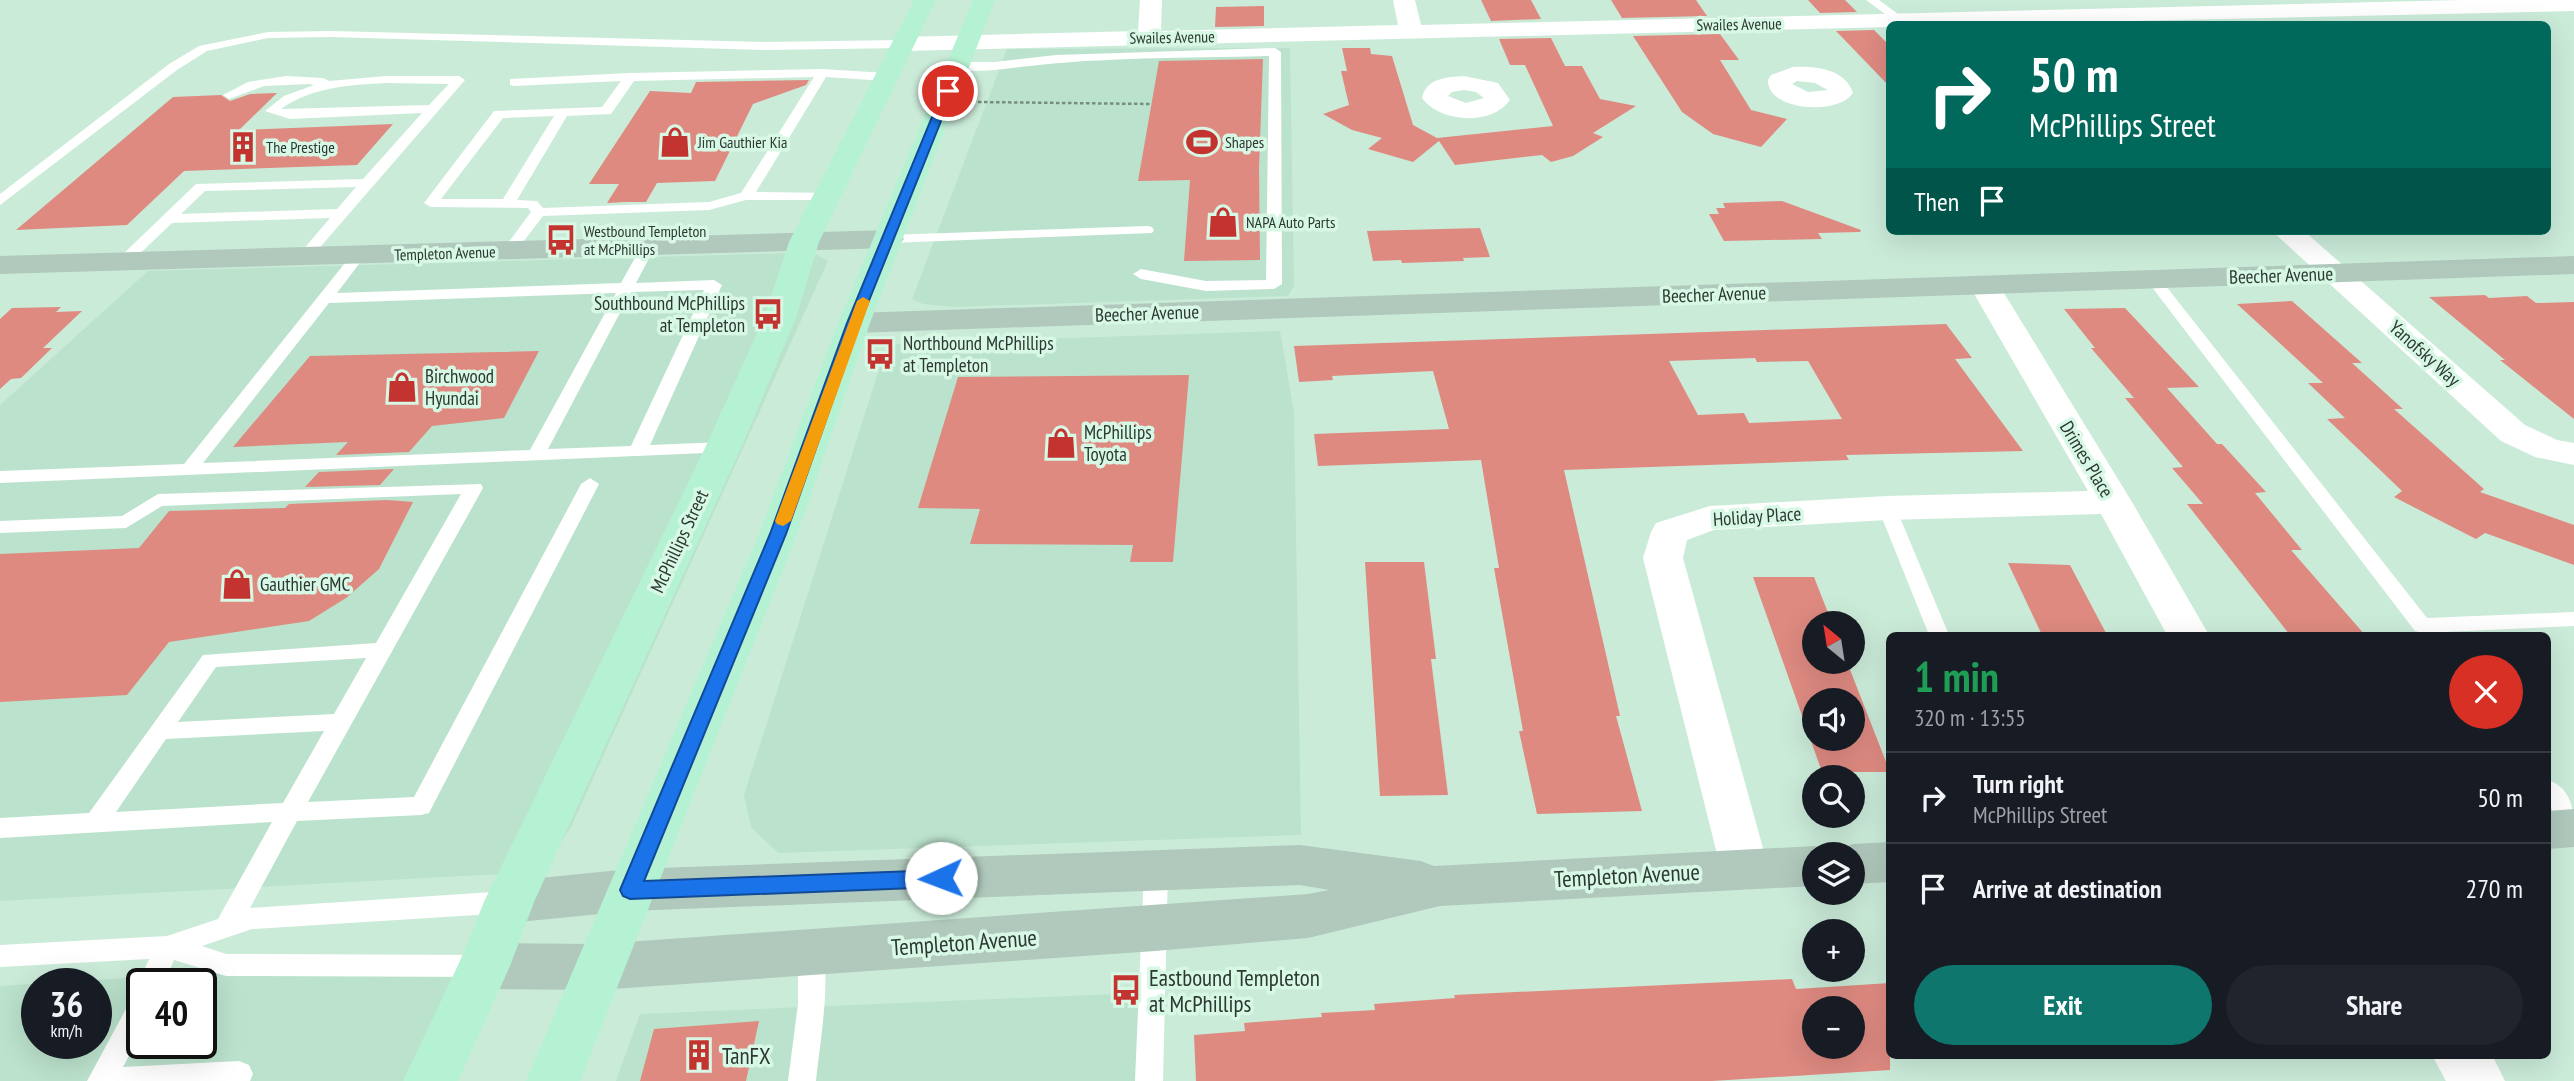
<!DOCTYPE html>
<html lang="en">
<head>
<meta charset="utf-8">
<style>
	:root { --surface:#171b24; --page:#20242c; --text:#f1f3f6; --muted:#9ea1a6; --line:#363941; --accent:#0f766e }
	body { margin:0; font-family:"PT Sans Narrow",sans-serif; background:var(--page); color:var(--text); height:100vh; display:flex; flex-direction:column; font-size:26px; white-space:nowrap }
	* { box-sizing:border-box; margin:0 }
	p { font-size:23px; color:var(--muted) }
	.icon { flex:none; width:38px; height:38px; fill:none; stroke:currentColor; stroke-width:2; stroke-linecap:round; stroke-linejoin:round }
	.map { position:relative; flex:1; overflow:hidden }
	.side { position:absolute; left:1886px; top:632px; width:665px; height:427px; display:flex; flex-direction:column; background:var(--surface); border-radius:10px; box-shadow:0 7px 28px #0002 }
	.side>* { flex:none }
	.guide { position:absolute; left:1886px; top:21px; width:665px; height:214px; border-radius:10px; box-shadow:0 7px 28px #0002; background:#00695c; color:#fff; overflow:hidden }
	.needle { width:46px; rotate:330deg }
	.fabs { position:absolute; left:1802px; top:611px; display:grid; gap:14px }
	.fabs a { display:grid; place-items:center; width:63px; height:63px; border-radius:50%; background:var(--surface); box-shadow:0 7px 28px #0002; font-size:35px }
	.speed { position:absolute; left:21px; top:968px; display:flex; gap:14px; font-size:35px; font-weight:700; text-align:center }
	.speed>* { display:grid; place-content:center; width:91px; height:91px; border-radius:50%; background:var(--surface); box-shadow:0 7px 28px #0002; line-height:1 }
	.speed small { font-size:18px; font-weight:400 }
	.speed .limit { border:4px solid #111; border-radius:10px; background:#fff; color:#111 }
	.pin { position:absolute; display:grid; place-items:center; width:60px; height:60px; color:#fff; margin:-30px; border:4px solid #fff; border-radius:50%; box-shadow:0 2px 7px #0007 }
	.me { position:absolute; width:77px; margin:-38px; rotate:268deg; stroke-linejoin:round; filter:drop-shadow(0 0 5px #0008) }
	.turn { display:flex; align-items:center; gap:24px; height:147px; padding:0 28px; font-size:32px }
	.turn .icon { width:91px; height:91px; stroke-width:2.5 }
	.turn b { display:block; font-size:49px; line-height:60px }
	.then { display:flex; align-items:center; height:66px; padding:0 28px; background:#0003; gap:14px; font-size:26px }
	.round { display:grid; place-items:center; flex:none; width:74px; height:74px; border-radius:37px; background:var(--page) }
	.summary { display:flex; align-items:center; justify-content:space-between; height:119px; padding:0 28px }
	h1 { font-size:42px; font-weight:700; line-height:52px; color:#1e9e55 }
	.button { display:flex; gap:14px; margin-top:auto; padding:14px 28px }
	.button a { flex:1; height:80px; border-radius:42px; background:var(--accent); color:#fff; font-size:28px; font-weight:700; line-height:80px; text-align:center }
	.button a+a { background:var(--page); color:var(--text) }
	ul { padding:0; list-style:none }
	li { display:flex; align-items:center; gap:21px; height:91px; padding:0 28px; border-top:2px solid var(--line) }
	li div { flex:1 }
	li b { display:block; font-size:26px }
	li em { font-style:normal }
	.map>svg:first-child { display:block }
	.built { fill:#bbe2cc; fill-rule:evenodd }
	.building { fill:#de8a81; fill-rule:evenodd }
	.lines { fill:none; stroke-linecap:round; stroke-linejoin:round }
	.path { stroke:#788d81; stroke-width:2.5; stroke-dasharray:3.5 2.5; stroke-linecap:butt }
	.lane { fill:#fff; fill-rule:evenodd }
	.street { fill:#fff; fill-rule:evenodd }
	.secondary { fill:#b0c9bc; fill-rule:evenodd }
	.primary { fill:#b5f2d3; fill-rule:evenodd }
	.route { fill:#1a73e8; stroke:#114b97; stroke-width:2 }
	.slow { fill:#f59e0b }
	.labels { text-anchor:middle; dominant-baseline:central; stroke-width:7; stroke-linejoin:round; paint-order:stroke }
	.far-street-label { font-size:16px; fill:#2c3831; stroke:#d8f8e6 }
	.far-poi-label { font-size:16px; fill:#2c3831; stroke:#d8f8e6; text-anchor:start }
	.street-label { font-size:19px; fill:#2c3831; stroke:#d8f8e6 }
	.poi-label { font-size:19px; fill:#2c3831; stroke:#d8f8e6; text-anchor:start }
	.near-street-label { font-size:23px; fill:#2c3831; stroke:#d8f8e6 }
	.near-poi-label { font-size:23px; fill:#2c3831; stroke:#d8f8e6; text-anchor:start }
</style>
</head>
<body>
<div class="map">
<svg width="2574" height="1081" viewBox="0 0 2574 1081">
	<rect width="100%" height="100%" fill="#cbebd9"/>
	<g class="built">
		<path d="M1290 48 1294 286 1288 296 953 307 923 304 912 299 1007 49Z"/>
		<path d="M793 253 816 254 828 261 571 827 551 857 501 874 0 901V405L148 271Z"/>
		<path d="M1280 331 1294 412 1301 835 778 853 751 827 744 795 887 344Z"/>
		<path d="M481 955 423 1081H0V986ZM37 984H96V1043H37ZM142 984H201V1043H142Z"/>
		<path d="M1139 993 1137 1081H616L640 1014Z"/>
	</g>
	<g class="building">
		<path d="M1481 0H1531L1541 19 1491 21Z"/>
		<path d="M1611 0H1696L1707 16 1622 18Z"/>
		<path d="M1808 0H1845L1857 12 1820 13Z"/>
		<path d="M1264 6V26L1215 27 1216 7Z"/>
		<path d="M1874 30 1890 46V87L1836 31Z"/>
		<path d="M1720 34 1739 60H1720L1751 110 1787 119 1761 147 1713 134 1682 112 1633 36Z"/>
		<path d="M1551 38 1565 66H1582L1600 99 1636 106 1593 133 1603 137 1573 156 1551 162 1542 155 1455 165 1439 141 1413 162 1368 149 1382 138 1352 130 1323 114 1349 105 1341 71H1347L1342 48H1370L1371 54 1392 56 1413 125 1437 138 1553 126 1525 65H1510L1499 39Z"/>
		<path d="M1263 59 1259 168 1260 260 1184 261 1190 180 1138 181 1159 61Z"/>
		<path d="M809 80 806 85 753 104 715 181 657 183 646 202H626L607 203 619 184H589L650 91 691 93 696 82Z"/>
		<path d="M277 93 239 130 393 124 357 165 184 171 127 225 16 230 173 97 221 95 230 101 250 94Z"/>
		<path d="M1782 201 1861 230 1860 232 1818 233 1822 239 1724 241 1709 214H1719L1716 208H1725L1723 203Z"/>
		<path d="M1480 228 1490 257 1463 258 1464 261 1402 263 1401 260 1373 261 1367 231Z"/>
		<path d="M2485 295 2489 298 2527 296 2536 303 2574 302V419L2500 360H2505L2429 297Z"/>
		<path d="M2292 301 2362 363H2352L2403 409H2394L2484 489 2480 492 2574 525V565L2485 533 2476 539 2394 497 2402 491 2327 419 2345 418 2308 383H2323L2237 304Z"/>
		<path d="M61 307 56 312 82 311 43 348H52L21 378 11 379 0 389V319L12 308Z"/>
		<path d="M2125 308 2199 387 2167 388 2217 444H2222L2266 492 2255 493 2302 550H2291L2365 635H2290L2187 504H2203L2172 468 2183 467 2125 398H2134L2091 348H2095L2064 309Z"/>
		<path d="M1946 324 1972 358 1955 359 2023 451 1846 455 1849 460 1564 470 1620 716H1616L1642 811 1537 814 1519 731H1523L1494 568H1499L1481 460 1318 466 1314 434 1449 429 1433 371 1332 376 1333 380 1299 382 1294 346ZM1755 358 1757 362 1808 361 1842 419 1749 423 1744 413 1698 415 1669 361Z"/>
		<path d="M539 351 504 418 432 426 409 452 336 455 348 442 233 447 310 356Z"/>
		<path d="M1189 375 1173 562H1130L1133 545 970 544 980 509 918 508 958 377Z"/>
		<path d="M394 469 380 485 305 487 319 472Z"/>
		<path d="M387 500 413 502 379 569 346 598 309 621 169 642 127 695 0 702V554L139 548 169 511 285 508 289 504Z"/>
		<path d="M1365 562H1424L1436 659H1431L1448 795 1380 796Z"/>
		<path d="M2008 563 2070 565 2107 635H2042Z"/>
		<path d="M1753 577H1814L1832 623H1815V662H1847L1890 772H1822ZM1815 700H1853V738H1815Z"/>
		<path d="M1792 979 1796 989 1890 983V1070L1712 1081H1196L1194 1035 1245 1031 1244 1023 1322 1017 1321 1013 1375 1010 1374 1004 1455 998 1454 995ZM1815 1008H1853V1046H1815Z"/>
		<path d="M759 1021 746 1081H640L654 1029Z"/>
	</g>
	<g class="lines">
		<path class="path" d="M978 102 1151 104"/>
		<g class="lane">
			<path d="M1866 0H1879L1906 20 1896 22Z"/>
			<path d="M330 31 766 42 903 40 909 44 903 48 766 50 330 37 268 38 207 51 177 70 0 205V194L169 64 199 46 268 32Z"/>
			<path d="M1275 48 1281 52 1282 284 1274 289 1206 291 1141 279 1133 274 1141 269 1206 281 1266 280 1269 56C1186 58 1102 57 1020 67 1004 69 963 75 951 66L957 62H995L1056 55Z"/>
			<path d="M822 69 886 73 892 77 886 81 826 77 756 192 827 193 832 194V200H746L709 210 543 216 514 254 509 255 502 251 531 212 528 208 431 207 424 203 494 111 602 107 621 81 514 86 510 85V79L630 73ZM814 77 741 193 709 202 543 208 537 201 517 200 567 116 611 114 634 81ZM554 116 503 199H441L503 118Z"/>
			<path d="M286 76 323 78 329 81 386 76H459L465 80 309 260H299L297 257 330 218 172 223 130 263H120L118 260 120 257 196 184 363 179 422 113 290 119 265 111 284 96 314 85 310 84 264 86 229 99 223 95 248 82ZM386 83 449 84 429 105 281 109C312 87 349 85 386 83ZM356 187 337 209 181 214 205 191Z"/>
			<path d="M1147 226 1152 227 1154 230 1152 233 889 243 882 239 889 235Z"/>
			<path d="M648 243 655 247 636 283 714 280 722 285 650 445 723 442 729 444 732 448 729 452 0 483V471L184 464 353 253 358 252 365 256 337 293 621 283 641 247ZM704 290 631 446 548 449 631 292ZM616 293 530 450 203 463 329 303Z"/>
			<path d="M2153 274 2158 276 2427 618 2574 612V626L2422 633 2415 631 2148 282 2145 279Z"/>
			<path d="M590 478 599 484 429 813 421 815 297 821 250 908 508 891 517 894 520 902 517 910 508 913 252 929 202 946 226 954 482 955 491 958 495 966 491 974 482 977 226 976 174 960 164 984H142V1031L123 1067 239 1061 249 1065 253 1074 250 1081H87L133 996 142 992 138 984 149 959 0 967V945L167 936 218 919 272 822 0 838V818L89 813 203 655 376 643 461 494 162 506 126 528 0 533V521L122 516 158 494 481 484 483 488 308 802 414 797 581 484ZM366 658 334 714 178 722 216 667ZM324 731 283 803 116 812 166 739Z"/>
			<path d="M1887 502 1894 504 1896 508 1949 635H1929L1878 508 1880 504Z"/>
			<path d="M2548 780C2572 788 2574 811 2574 833 2551 825 2548 801 2548 780Z"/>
			<path d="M1156 860 1165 863 1168 870 1163 1081H1135L1144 870 1147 863Z"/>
			<path d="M811 941 820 944C833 972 819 1048 816 1081H788L798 1004V952L802 944Z"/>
		</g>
		<g class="street">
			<path d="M1140 0H1162L1161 31 1398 25 1393 0H1415L1421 25 2462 0H2574V11L2001 24H1890V27L903 51 895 49 891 44 895 39 903 37 1138 31Z"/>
			<path d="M1793 67C1816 66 1845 69 1853 93 1838 116 1767 111 1768 80L1771 75ZM1797 81 1815 83 1828 90 1808 92 1792 84Z"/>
			<path d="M1464 76 1498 83 1510 100C1492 126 1440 123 1422 98 1426 78 1447 77 1464 76ZM1464 90 1476 92 1484 98 1466 103 1448 96 1452 92Z"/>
			<path d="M2272 231H2304L2525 425 2557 440 2574 443V465L2535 457 2501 441Z"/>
			<path d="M1984 276 1995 278 1999 285 2132 502 2209 635H2167L2101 514 1887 520 1714 530 1687 540 1683 558 1769 870 1762 884 1745 890 1728 884 1721 870 1643 558 1651 532 1656 523 1710 506 1887 496 2088 491 1969 285 1973 278Z"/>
			<path d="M2432 1055H2492L2505 1081H2446Z"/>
		</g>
		<g class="secondary">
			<path d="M889 230 899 233 904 239 899 245 889 248 0 274V256Z"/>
			<path d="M2574 256V274L854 333 843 330 838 323 843 316 854 313Z"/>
			<path d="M2574 809V847L2548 849V811Z"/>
			<path d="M1890 842V882L1853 884V854H1834L1836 850 1853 844Z"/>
			<path d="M1300 845 1421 861 1434 866 1815 846 1833 854H1815V886L1440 906 1308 938 1155 951 598 990 484 989 466 982 458 966 466 950 484 943 598 944 1308 894 1329 890 1300 885 630 911 509 923 492 917 484 902 492 887 509 881 630 869Z"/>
		</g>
		<g class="primary">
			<path d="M914 0H936L819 242 796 318 741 448 534 902 510 966 458 1081H403L460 961 484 902 705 448 764 318 789 242Z"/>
			<path d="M973 0H995L870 323 797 534 580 1081H526L759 534 838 323Z"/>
		</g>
	</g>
	<path class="route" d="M944 88 953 91 860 323 786 534 644 881 941 870 948 872 951 878 948 884 941 887 630 899 623 896 620 890 770 534 847 323Z"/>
	<path class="slow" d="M863 297 870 301 791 521 783 526 777 524 775 521 857 301Z"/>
	<defs>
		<symbol id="shop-bare" viewBox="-9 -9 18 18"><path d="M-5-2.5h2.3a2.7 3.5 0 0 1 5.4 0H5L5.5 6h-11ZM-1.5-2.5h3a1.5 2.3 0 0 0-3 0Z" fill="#c33430" stroke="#d8f8e6" stroke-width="2.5" paint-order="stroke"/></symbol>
		<symbol id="stadium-bare" viewBox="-9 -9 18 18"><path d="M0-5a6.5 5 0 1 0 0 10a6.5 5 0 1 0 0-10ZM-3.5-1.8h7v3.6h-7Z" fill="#c33430" stroke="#d8f8e6" stroke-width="2.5" paint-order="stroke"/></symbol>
		<symbol id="building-bare" viewBox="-9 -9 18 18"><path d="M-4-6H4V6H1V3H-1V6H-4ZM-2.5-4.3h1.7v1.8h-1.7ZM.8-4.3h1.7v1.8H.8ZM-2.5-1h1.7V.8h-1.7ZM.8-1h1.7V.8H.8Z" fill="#c33430" stroke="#d8f8e6" stroke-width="2.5" paint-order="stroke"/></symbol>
		<symbol id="bus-bare" viewBox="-9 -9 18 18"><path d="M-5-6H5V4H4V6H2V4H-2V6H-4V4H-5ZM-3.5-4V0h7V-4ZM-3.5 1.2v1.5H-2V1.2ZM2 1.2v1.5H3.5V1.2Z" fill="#c33430" stroke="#d8f8e6" stroke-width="2.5" paint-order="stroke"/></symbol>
	</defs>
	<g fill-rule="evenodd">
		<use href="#shop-bare" x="653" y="120" width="44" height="44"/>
		<use href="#stadium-bare" x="1180" y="120" width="44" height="44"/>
		<use href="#building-bare" x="221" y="125" width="44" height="44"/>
		<use href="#shop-bare" x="1201" y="200" width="44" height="44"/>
		<use href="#bus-bare" x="539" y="218" width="44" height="44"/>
		<use href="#bus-bare" x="746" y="292" width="44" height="44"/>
		<use href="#bus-bare" x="858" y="332" width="44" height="44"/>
		<use href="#shop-bare" x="380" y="365" width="44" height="44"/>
		<use href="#shop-bare" x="1039" y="421" width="44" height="44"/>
		<use href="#shop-bare" x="215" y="562" width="44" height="44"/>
		<use href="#bus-bare" x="1104" y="968" width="44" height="44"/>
		<use href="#building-bare" x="677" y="1033" width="44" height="44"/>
	</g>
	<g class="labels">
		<g class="far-street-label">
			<text transform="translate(1739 24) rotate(-1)">Swailes Avenue</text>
			<text transform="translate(1172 37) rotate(-1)">Swailes Avenue</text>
			<text transform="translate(445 253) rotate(-2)">Templeton Avenue</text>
		</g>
		<g class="far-poi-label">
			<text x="698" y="142">Jim Gauthier Kia</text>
			<text x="1225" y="142">Shapes</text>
			<text x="266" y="147">The Prestige</text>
			<text x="1246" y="222">NAPA Auto Parts</text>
			<text x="584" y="231">Westbound Templeton<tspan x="584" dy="18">at McPhillips</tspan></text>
		</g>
		<g class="street-label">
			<text transform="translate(2281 275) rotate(-2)">Beecher Avenue</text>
			<text transform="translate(1714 294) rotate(-2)">Beecher Avenue</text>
			<text transform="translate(1147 313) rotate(-2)">Beecher Avenue</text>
			<text transform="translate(2425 353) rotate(42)">Yanofsky Way</text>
			<text transform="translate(2087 459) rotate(59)">Drimes Place</text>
			<text transform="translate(1757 516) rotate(-4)">Holiday Place</text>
			<text transform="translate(679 541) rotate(-65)">McPhillips Street</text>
		</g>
		<g class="poi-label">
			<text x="745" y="303" text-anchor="end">Southbound McPhillips<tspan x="745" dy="22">at Templeton</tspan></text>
			<text x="903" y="343">Northbound McPhillips<tspan x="903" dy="22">at Templeton</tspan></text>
			<text x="425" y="376">Birchwood<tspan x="425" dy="22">Hyundai</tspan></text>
			<text x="1084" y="432">McPhillips<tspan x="1084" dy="22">Toyota</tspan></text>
			<text x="260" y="584">Gauthier GMC</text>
		</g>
		<g class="near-street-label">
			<text transform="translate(1627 875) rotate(-3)">Templeton Avenue</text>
			<text transform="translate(964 942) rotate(-4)">Templeton Avenue</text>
		</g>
		<g class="near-poi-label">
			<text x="1149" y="977">Eastbound Templeton<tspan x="1149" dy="26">at McPhillips</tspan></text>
			<text x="722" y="1055">TanFX</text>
		</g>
	</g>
</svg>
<div class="fabs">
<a><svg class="needle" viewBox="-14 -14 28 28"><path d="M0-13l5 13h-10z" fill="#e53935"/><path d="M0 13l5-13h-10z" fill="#9ea1a6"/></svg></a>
<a><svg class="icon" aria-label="sound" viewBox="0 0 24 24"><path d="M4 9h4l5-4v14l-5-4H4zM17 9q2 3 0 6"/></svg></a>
<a><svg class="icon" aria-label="search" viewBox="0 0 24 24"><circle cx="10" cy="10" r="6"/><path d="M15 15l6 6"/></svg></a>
<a><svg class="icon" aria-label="layers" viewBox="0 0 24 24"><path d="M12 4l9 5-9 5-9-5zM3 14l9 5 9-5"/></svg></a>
<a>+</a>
<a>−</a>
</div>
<div class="speed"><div>36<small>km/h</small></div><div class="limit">40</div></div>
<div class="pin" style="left:948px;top:91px;background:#d93025"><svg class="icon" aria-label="arrive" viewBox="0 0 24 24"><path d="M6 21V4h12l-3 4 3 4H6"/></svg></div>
<svg class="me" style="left:941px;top:878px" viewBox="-20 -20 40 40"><circle r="19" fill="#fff"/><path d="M0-13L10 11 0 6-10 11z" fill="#1a73e8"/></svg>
<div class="guide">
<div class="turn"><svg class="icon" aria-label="right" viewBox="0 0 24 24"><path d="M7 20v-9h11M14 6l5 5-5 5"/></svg><div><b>50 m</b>McPhillips Street</div></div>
<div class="then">Then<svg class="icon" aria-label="arrive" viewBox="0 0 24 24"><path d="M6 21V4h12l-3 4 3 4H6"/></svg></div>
</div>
<section class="side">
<div class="summary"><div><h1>1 min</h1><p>320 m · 13:55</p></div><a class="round" style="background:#d93025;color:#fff"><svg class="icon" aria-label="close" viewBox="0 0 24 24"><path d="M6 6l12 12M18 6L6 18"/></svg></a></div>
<ul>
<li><svg class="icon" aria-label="right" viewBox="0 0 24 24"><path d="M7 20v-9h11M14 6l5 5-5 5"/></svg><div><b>Turn right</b><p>McPhillips Street</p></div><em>50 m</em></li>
<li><svg class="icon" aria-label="arrive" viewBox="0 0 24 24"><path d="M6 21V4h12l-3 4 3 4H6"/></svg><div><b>Arrive at destination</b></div><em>270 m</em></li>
</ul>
<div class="button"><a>Exit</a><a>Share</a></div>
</section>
</div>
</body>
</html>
